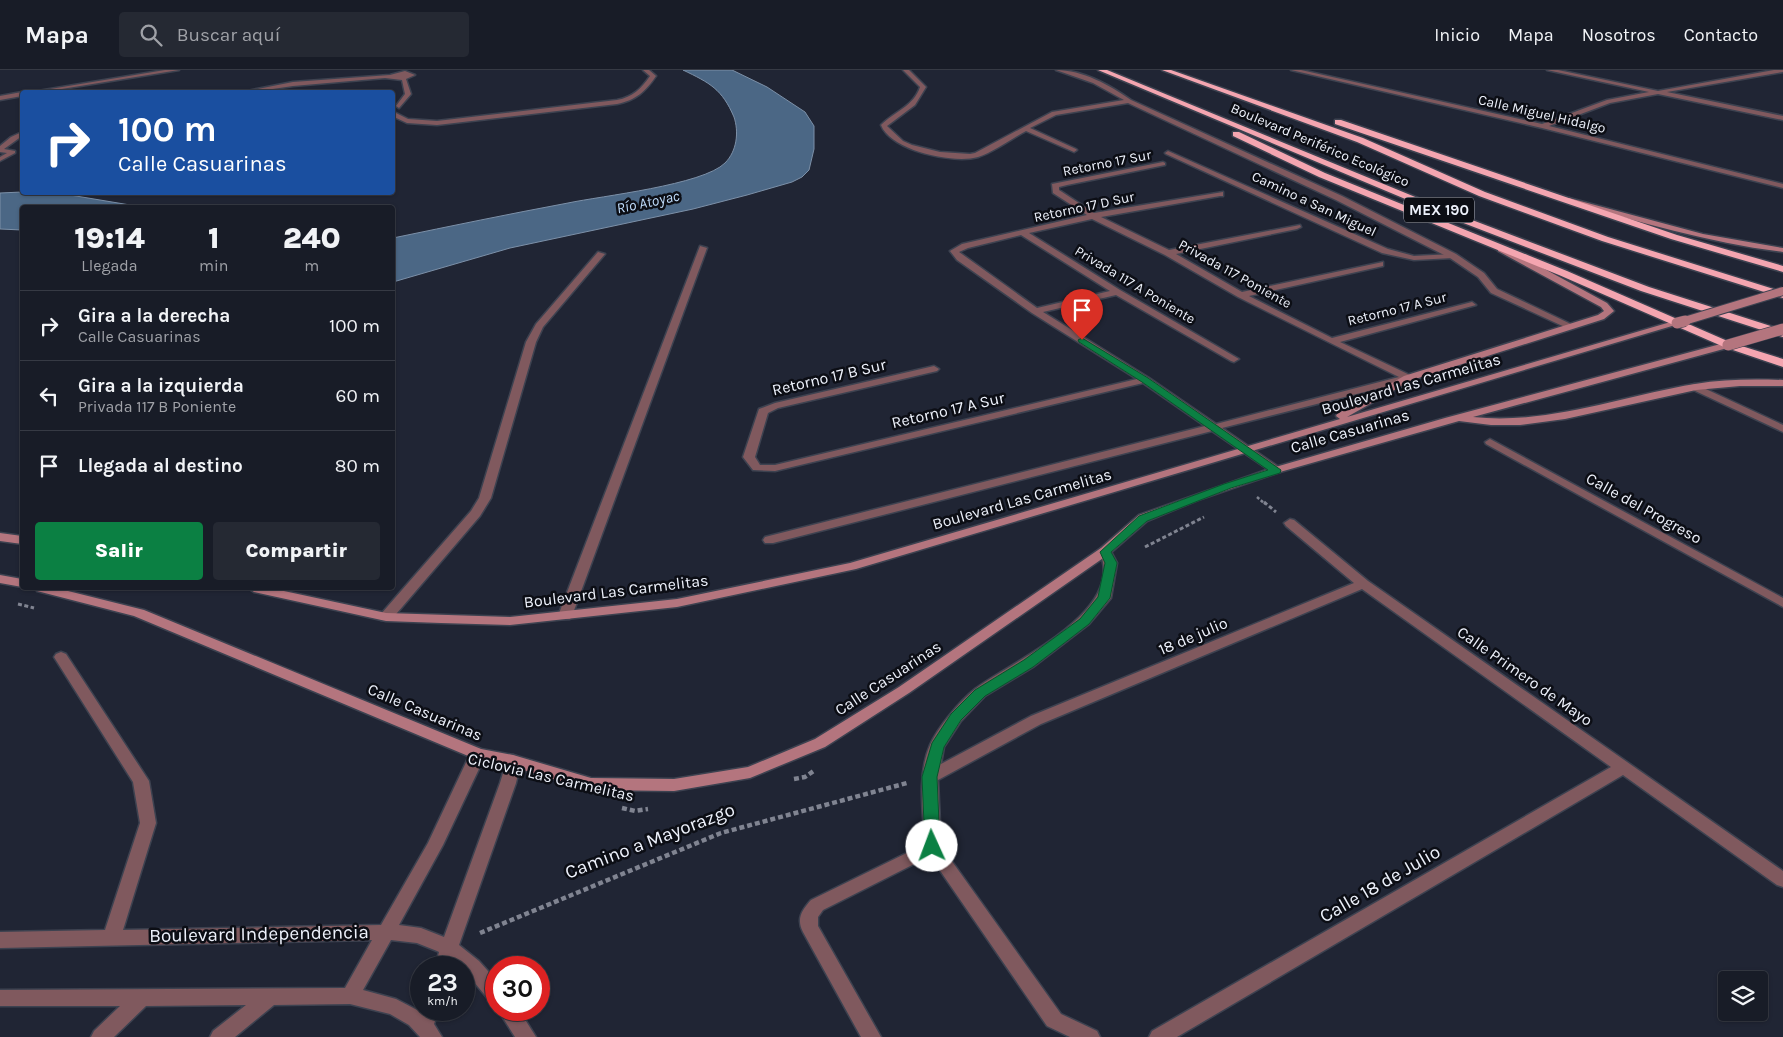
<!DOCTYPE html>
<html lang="es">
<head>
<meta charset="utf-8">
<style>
	:root { --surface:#181c27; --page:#252933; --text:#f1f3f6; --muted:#9fa1a7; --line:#363a44; --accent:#0b8043 }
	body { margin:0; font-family:Karla,sans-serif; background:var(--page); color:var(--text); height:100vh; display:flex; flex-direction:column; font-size:19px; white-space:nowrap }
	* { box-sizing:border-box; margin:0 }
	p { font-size:16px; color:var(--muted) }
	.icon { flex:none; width:28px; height:28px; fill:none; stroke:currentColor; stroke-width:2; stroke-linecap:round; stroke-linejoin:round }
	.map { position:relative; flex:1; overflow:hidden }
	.side { position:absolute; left:20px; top:135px; width:375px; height:385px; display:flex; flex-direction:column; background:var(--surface); border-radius:5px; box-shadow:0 1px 4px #0004,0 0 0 1px var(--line) }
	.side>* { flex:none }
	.top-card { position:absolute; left:20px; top:20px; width:375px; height:105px; border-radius:5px; box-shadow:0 1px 4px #0004,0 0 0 1px var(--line); background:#1a4fa0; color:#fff; overflow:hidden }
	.fabs { position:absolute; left:1718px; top:901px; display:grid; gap:10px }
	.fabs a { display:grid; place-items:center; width:50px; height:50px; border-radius:5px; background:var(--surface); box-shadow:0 1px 4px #0004,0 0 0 1px var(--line); font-size:25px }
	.speed { position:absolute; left:410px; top:886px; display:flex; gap:10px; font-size:25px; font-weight:700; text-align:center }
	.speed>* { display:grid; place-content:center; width:65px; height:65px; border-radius:50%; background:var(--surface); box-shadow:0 1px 4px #0004,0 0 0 1px var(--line); line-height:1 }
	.speed small { font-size:12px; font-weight:400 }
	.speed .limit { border:8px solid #d22; background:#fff; color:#111 }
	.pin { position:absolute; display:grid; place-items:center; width:42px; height:42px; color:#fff; margin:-51px -21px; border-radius:50% 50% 50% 0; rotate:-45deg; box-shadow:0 0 5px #0007 }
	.pin .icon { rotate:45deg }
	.me { position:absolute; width:55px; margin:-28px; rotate:358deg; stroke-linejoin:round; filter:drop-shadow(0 0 4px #0008) }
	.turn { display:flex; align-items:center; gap:18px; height:105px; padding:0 15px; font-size:22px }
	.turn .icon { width:65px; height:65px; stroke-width:2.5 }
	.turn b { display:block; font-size:35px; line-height:42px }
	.eta { display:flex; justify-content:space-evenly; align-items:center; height:85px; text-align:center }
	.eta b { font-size:30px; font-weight:800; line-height:35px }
	.primary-button { display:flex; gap:10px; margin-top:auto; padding:10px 15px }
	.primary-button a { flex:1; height:58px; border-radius:5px; background:var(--accent); color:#fff; font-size:20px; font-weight:800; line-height:58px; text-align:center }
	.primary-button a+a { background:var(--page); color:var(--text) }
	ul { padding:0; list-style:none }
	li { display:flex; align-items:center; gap:15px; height:70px; padding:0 15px; border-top:1px solid var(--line) }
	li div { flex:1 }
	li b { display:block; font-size:19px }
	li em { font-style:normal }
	header { display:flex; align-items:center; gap:30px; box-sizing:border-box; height:70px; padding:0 25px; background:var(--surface); border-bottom:1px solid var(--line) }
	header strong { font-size:24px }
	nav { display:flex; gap:28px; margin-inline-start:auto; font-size:18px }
	.search { width:350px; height:45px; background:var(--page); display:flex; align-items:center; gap:12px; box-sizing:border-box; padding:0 18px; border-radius:5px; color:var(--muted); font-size:19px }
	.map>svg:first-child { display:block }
	.water { fill:#4b6785; stroke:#7c90a8 }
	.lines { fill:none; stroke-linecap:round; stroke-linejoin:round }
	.lane-casing { stroke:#3d4250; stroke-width:3 }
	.street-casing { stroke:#3d4250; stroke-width:3 }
	.secondary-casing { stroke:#3d4250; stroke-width:3 }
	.highway-casing { stroke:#3d4250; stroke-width:3 }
	.path-far2 { stroke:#808491; stroke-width:2.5; stroke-dasharray:3 2; stroke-linecap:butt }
	.path-far1 { stroke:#808491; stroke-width:3; stroke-dasharray:4 2.5; stroke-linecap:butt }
	.path { stroke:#808491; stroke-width:4.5; stroke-dasharray:5 3; stroke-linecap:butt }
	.lane { fill:#80595e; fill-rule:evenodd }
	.street { fill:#80595e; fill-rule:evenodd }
	.secondary { fill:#b4757e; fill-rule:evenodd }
	.highway { fill:#f4a5b0; fill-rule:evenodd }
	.secondary-bridge-far1-casing { stroke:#3d4250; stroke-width:10; stroke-linecap:butt }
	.secondary-bridge-casing { stroke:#3d4250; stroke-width:12; stroke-linecap:butt }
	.secondary-bridge-far1 { stroke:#b4757e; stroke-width:8 }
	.secondary-bridge { stroke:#b4757e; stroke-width:11 }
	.route { fill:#0b8043; stroke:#07532c }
	.labels { text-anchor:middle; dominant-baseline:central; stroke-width:5; stroke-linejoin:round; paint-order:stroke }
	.far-street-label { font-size:14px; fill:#edf1fb; stroke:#0c0e15 }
	.far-water-label { font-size:15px; font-style:italic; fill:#bfdcfb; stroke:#0c0e15 }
	.shield { fill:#0c0e15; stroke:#aaadb6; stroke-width:1 }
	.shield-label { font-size:15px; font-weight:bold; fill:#edf1fb }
	.street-label { font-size:16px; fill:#edf1fb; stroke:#0c0e15 }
	.near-street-label { font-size:19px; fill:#edf1fb; stroke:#0c0e15 }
</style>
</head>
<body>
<header>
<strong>Mapa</strong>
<div class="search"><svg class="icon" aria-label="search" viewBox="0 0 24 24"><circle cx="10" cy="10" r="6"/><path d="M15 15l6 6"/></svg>Buscar aquí</div>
<nav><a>Inicio</a><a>Mapa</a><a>Nosotros</a><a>Contacto</a></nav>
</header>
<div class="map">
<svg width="1783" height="967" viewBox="0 0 1783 967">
	<rect width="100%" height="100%" fill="#202534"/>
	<g class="water">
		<path d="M683 0H732L767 17 805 42 814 56V79L809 100 802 107 792 112 747 125 693 139 510 178 393 212V168C451 156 509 144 568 133 601 126 703 115 725 93 737 81 739 62 734 47 722 19 710 13 683 0Z"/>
		<path d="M22 122 64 124 142 137 22 138V160L0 159V123Z"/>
	</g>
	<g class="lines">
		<defs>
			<g id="lane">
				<path d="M643 0H649L656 6C645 22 636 30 617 34L437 55 407 53 392 46V41L408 49 437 51 617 30C633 27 641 19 650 6Z"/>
				<path d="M405 1 415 5 406 9 411 24 399 38 396 36 405 24 402 10 385 8 293 16 253 22H242L293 12 390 5Z"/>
				<path d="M22 62V66L4 79 15 81V83L0 91V87L7 83 0 82V76L11 67Z"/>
				<path d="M1168 81 1388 179 1414 186 1453 184 1457 186 1453 188 1414 190 1382 183 1166 84 1165 83Z"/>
				<path d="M598 182 605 184 543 257 536 272 491 428 480 446 391 550H381L379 547 381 544 471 441 479 428 526 272 536 254Z"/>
			</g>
			<g id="street">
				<path d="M165 0H179L43 22H32Z"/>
				<path d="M903 0H909L926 17 915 35 887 56 903 71 912 75 940 82 970 84 975 83 1052 42 1124 30 1093 13 1056 0C1082 0 1110 15 1131 30L1342 126 1456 184 1484 203 1497 219 1575 256 1570 259 1567 258 1491 223 1478 207 1450 188 1336 130 1128 33 1056 45 1030 58 1076 79 1077 80 1074 82 1026 61C1011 69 994 82 978 87 954 94 891 81 881 55 894 42 914 36 920 17Z"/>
				<path d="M1291 0H1301L1542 54 1607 30 1649 22 1547 0H1558L1658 21 1774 0H1783V2L1667 22 1783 46V50L1658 24 1610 33 1549 56 1783 114V118L1542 58Z"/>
				<path d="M22 22V26L0 30V26Z"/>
				<path d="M1163 92 1165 93V95L1067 115 1059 117V120L1094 143 1223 122V126H1220L1101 147 1169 180 1300 155 1301 157 1297 159 1176 184 1242 222 1383 192V196L1249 226 1332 268 1472 232 1476 235 1340 272 1412 306V310L1222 358 1280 398 1282 400 1280 402H1272L1212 361 773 473H765L763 470 765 467 1205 356 1143 313 775 401 753 400 743 387 759 339 775 333 934 296 939 299 937 301 778 338 768 343 755 387 760 395H775L1137 309 1032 243 957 190 950 181 962 174 1087 145 1053 123 1052 114ZM1092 149 1165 185 1238 227 1399 307 1216 354 1149 308 1043 242 1116 225 1231 291 1234 292 1239 289 1120 220 1029 163ZM1021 165 1110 221 1037 238 959 182 968 178Z"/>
				<path d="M700 176 707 178 572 546 570 549H560L558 546Z"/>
				<path d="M1695 314 1783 355V362L1691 319V315Z"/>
				<path d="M1490 369 1783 528V537L1486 374 1485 372Z"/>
				<path d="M1290 449 1294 450 1368 511 1783 801V817L1777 815 1623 705 1177 967H1149L1152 961 1611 697 1362 519 1041 654 938 710 941 776 1061 944 1097 961 1100 967H1070L1047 956 930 786 823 840 818 847V856L881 967H861L803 862C796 849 802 840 811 830L925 774C923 742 917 705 930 675 938 657 959 632 975 619 1012 591 1129 541 1099 481L1101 478H1109L1117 493 1111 528 1089 554 1033 597 985 626 961 651 944 677 941 694 1031 646 1354 513 1286 456 1284 453Z"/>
				<path d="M61 582 66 584 149 711 156 753 123 860 381 855 428 773 470 684 473 680 478 678 483 680 486 684 443 775 399 855 421 858 444 867 500 713 508 687 513 685 518 687 521 691 516 713 459 875 479 891 496 910V932L489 930 464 900V898H461L455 892 453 898H435L439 882 437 881 417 873 391 870 363 920 396 929 419 941 421 936V940H439L434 954 442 967H420L409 955 390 944 350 934 274 935 235 967H210L213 961 246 935 146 936 114 967H91L94 961 120 936H0V920L345 918 372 870 0 878V862L105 860 140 753 133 712 54 587 56 584Z"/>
				<path d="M498 940H519L536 967H515Z"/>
			</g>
			<g id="secondary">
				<path d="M1569 128 1703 164 1783 178V182C1710 173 1640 152 1569 132Z"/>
				<path d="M1498 177H1504L1607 233 1614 241 1604 249 1412 310 1347 347 1674 251H1680L1682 253 856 499 677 537 510 555 441 553 386 551 254 522 248 518H270L386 543 510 547 677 529 850 493 1340 349 1336 346 1337 344 1404 306 1598 245 1604 241 1601 237 1498 181Z"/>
				<path d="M1728 272 1731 273V277L1473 347C1549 355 1621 326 1695 314 1724 309 1754 309 1783 310V316H1740L1696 320 1565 349 1520 355H1491L1459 351 1280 402 1198 430 1147 451 1109 484 909 623 825 677 750 708 674 721 591 720 513 697 473 688 134 546 37 521 36 518H56L144 540 481 679 513 685 591 708 674 709 748 697 815 669 899 617 1101 478 1139 445 1272 398 1445 348Z"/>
				<path d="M0 463 22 466V474L0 471Z"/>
				<path d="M0 505 22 509V517L0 513Z"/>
			</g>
			<g id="highway">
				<path d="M1098 0H1107L1459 145 1649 217 1783 260V267L1641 221 1453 149Z"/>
				<path d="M1162 0H1171L1363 68 1485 122 1608 167 1783 222V228L1602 171 1479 126 1357 72Z"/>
				<path d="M1335 50H1341L1677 165 1783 196V202L1671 169 1335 54Z"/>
				<path d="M1233 62H1239L1325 103 1567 201 1732 273 1783 289V297L1724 277 1559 205 1319 107 1233 66Z"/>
			</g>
		</defs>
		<use href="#lane" class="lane-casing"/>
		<use href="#street" class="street-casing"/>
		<use href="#secondary" class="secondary-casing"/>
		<use href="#highway" class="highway-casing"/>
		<path class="path-far2" d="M1257 427 1265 434"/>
		<g class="path-far1">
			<path d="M1264 432 1276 442"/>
			<path d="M1145 477 1204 447"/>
			<path d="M18 534 34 538"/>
		</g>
		<g class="path">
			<path d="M794 709 805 707 815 700"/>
			<path d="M622 738 635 741 648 739"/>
			<path d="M480 863 721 763 907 713"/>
		</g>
		<use href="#lane" class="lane"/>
		<use href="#street" class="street"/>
		<use href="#secondary" class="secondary"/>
		<use href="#highway" class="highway"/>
		<defs>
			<path id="secondary-bridge-far1" d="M1681 252 1783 221"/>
			<g id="secondary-bridge">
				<path d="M1677 253 1685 251"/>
				<path d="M1728 275 1783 259"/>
			</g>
		</defs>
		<use href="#secondary-bridge-far1" class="secondary-bridge-far1-casing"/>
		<use href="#secondary-bridge" class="secondary-bridge-casing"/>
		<use href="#secondary-bridge-far1" class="secondary-bridge-far1"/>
		<use href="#secondary-bridge" class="secondary-bridge"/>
	</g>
	<path class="route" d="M1082 268 1148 308 1281 400 1280 403 1231 418 1147 451 1111 482 1117 493 1110 528 1089 554 1033 597 985 626 961 650 944 677 937 707 940 776 938 781 932 782 927 781 925 776 922 707 932 673 951 644 975 620 1024 590 1080 549 1098 527 1105 493 1100 482 1139 446 1224 414 1268 400 1142 312 1079 272 1078 270Z"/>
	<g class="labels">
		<g class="far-street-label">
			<text transform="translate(1542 44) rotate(13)">Calle Miguel Hidalgo</text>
			<text transform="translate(1320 75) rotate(23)">Boulevard Periférico Ecológico</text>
			<text transform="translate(1107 93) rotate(-11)">Retorno 17 Sur</text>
			<text transform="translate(1314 134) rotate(25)">Camino a San Miguel</text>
			<text transform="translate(1084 137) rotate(-12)">Retorno 17 D Sur</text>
			<text transform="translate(1235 204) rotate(29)">Privada 117 Poniente</text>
			<text transform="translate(1135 215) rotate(31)">Privada 117 A Poniente</text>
			<text transform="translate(1397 239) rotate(-14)">Retorno 17 A Sur</text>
		</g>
		<g class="far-water-label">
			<text transform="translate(648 132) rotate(-12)">Río Atoyac</text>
		</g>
		<rect class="shield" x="1404" y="127.5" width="70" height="25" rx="4"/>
		<g class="shield-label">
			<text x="1439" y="140">MEX 190</text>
		</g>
		<g class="street-label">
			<text transform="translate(829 307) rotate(-13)">Retorno 17 B Sur</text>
			<text transform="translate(1411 314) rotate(-16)">Boulevard Las Carmelitas</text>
			<text transform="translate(948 340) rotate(-13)">Retorno 17 A Sur</text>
			<text transform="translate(1350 361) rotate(-16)">Calle Casuarinas</text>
			<text transform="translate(1022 429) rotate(-16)">Boulevard Las Carmelitas</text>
			<text transform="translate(1644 438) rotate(29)">Calle del Progreso</text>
			<text transform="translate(616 521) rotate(-7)">Boulevard Las Carmelitas</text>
			<text transform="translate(1193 566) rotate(-23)">18 de julio</text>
			<text transform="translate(1525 606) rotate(35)">Calle Primero de Mayo</text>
			<text transform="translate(888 608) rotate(-33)">Calle Casuarinas</text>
			<text transform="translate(425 642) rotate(23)">Calle Casuarinas</text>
			<text transform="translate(551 707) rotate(13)">Ciclovia Las Carmelitas</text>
		</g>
		<g class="near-street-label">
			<text transform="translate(650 771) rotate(-21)">Camino a Mayorazgo</text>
			<text transform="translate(1380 814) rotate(-30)">Calle 18 de Julio</text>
			<text transform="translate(259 864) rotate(-1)">Boulevard Independencia</text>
		</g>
	</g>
</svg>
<div class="fabs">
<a><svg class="icon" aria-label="layers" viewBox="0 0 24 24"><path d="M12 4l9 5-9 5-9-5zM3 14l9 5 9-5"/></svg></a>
</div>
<div class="speed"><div>23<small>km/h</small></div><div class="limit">30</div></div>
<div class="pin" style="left:1082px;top:270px;background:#d93025"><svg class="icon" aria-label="arrive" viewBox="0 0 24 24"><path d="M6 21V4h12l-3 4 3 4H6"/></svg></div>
<svg class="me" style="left:932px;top:776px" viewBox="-20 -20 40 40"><circle r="19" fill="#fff"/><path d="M0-13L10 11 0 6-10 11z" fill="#0b8043"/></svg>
<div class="top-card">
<div class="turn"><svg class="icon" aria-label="right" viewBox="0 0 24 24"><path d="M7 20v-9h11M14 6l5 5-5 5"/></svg><div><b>100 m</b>Calle Casuarinas</div></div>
</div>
<section class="side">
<div class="eta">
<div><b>19:14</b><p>Llegada</p></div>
<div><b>1</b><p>min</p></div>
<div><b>240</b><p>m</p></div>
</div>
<ul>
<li><svg class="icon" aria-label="right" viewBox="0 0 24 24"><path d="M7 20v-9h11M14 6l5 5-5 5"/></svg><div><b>Gira a la derecha</b><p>Calle Casuarinas</p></div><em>100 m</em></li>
<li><svg class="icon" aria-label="left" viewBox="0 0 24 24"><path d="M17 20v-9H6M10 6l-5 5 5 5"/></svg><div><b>Gira a la izquierda</b><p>Privada 117 B Poniente</p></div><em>60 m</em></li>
<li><svg class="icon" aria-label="arrive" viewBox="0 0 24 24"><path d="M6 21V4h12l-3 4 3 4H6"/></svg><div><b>Llegada al destino</b></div><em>80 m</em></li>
</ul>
<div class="primary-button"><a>Salir</a><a>Compartir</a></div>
</section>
</div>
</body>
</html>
